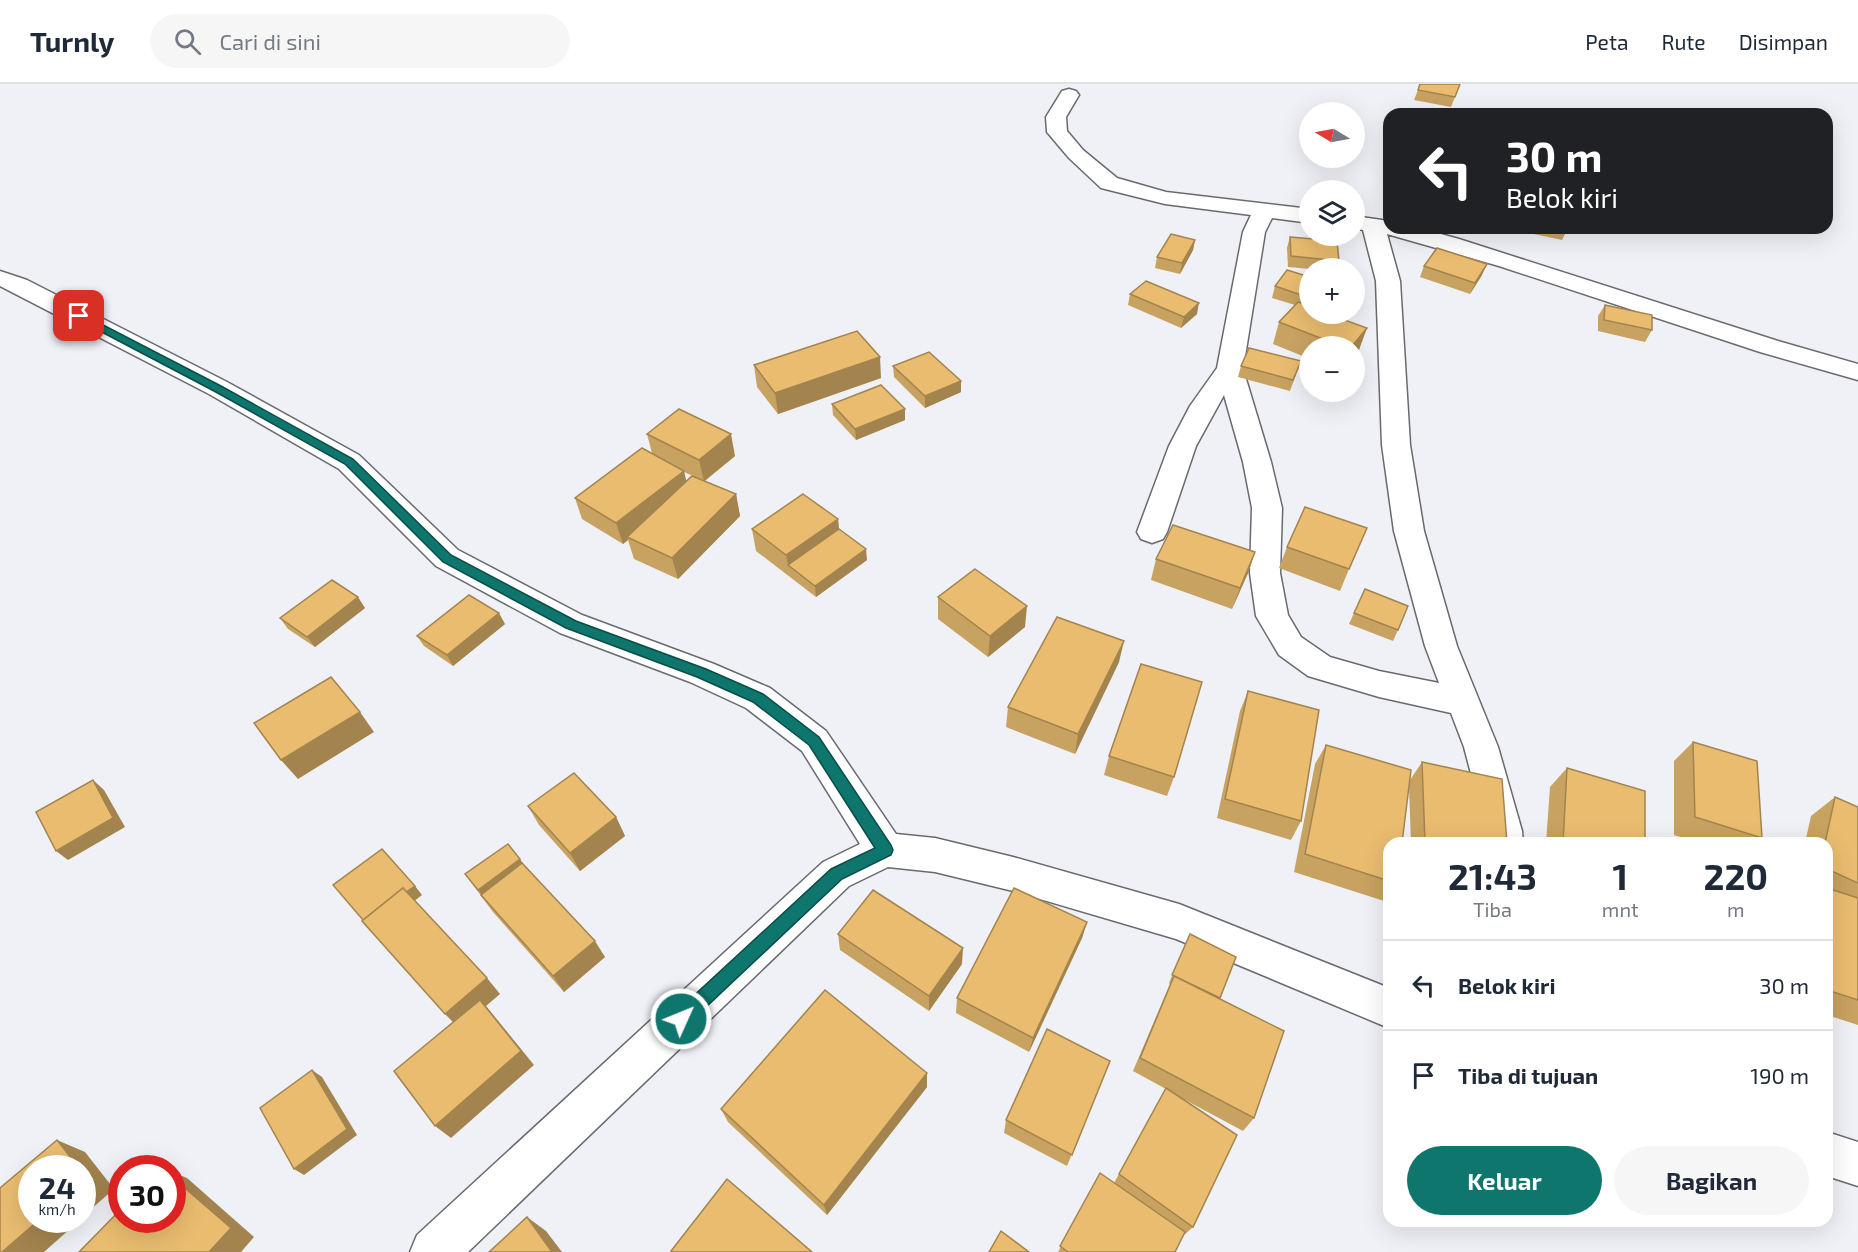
<!DOCTYPE html>
<html lang="id">
<head>
<meta charset="utf-8">
<style>
	:root { --surface:#fff; --page:#f6f6f7; --text:#1f2937; --muted:#747a83; --line:#e0e1e3; --accent:#0f766e }
	body { margin:0; font-family:"Exo 2",sans-serif; background:var(--page); color:var(--text); height:100vh; display:flex; flex-direction:column; font-size:22px; white-space:nowrap }
	* { box-sizing:border-box; margin:0 }
	p { font-size:20px; color:var(--muted) }
	.icon { flex:none; width:33px; height:33px; fill:none; stroke:currentColor; stroke-width:2; stroke-linecap:round; stroke-linejoin:round }
	.map { position:relative; flex:1; overflow:hidden }
	.panel { position:absolute; left:1383px; top:753px; width:450px; height:390px; display:flex; flex-direction:column; background:var(--surface); border-radius:18px; box-shadow:0 6px 24px #0002 }
	.panel>* { flex:none }
	.guide { position:absolute; left:1383px; top:24px; width:450px; height:126px; border-radius:18px; box-shadow:0 6px 24px #0002; background:#202124; color:#fff; overflow:hidden }
	.needle { width:39px; rotate:280deg }
	.fabs { position:absolute; left:1299px; top:18px; display:grid; gap:12px }
	.fabs a { display:grid; place-items:center; width:66px; height:66px; border-radius:50%; background:var(--surface); box-shadow:0 6px 24px #0002; font-size:30px }
	.speed { position:absolute; left:18px; top:1071px; display:flex; gap:12px; font-size:30px; font-weight:700; text-align:center }
	.speed>* { display:grid; place-content:center; width:78px; height:78px; border-radius:50%; background:var(--surface); box-shadow:0 6px 24px #0002; line-height:1 }
	.speed small { font-size:15px; font-weight:400 }
	.speed .limit { border:9px solid #d22; background:#fff; color:#111 }
	.pin { position:absolute; display:grid; place-items:center; width:51px; height:51px; color:#fff; margin:-26px; border-radius:12px; box-shadow:0 3px 9px #0006 }
	.me { position:absolute; width:66px; margin:-33px; rotate:46deg; stroke-linejoin:round; filter:drop-shadow(0 0 4px #0008) }
	.turn { display:flex; align-items:center; gap:21px; height:126px; padding:0 24px; font-size:27px }
	.turn .icon { width:78px; height:78px; stroke-width:2.5 }
	.turn b { display:block; font-size:42px; line-height:51px }
	.eta { display:flex; justify-content:space-evenly; align-items:center; height:102px; text-align:center }
	.eta b { font-size:36px; font-weight:700; line-height:42px }
	.primary-button { display:flex; gap:12px; margin-top:auto; padding:12px 24px }
	.primary-button a { flex:1; height:69px; border-radius:36px; background:var(--accent); color:#fff; font-size:24px; font-weight:700; line-height:69px; text-align:center }
	.primary-button a+a { background:var(--page); color:var(--text) }
	ul { padding:0; list-style:none }
	li { display:flex; align-items:center; gap:18px; height:90px; padding:0 24px; border-top:2px solid var(--line) }
	li div { flex:1 }
	li b { display:block; font-size:22px }
	li em { font-style:normal }
	header { display:flex; align-items:center; gap:36px; box-sizing:border-box; height:84px; padding:0 30px; background:var(--surface); border-bottom:2px solid var(--line) }
	header strong { font-size:28px }
	nav { display:flex; gap:33px; margin-inline-start:auto; font-size:21px }
	.search { width:420px; height:54px; background:var(--page); display:flex; align-items:center; gap:15px; box-sizing:border-box; padding:0 21px; border-radius:33px; color:var(--muted); font-size:22px }
	.map>svg:first-child { display:block }
	.lines { fill:none; stroke-linecap:round; stroke-linejoin:round }
	.minor-casing { stroke:#686a6f; stroke-width:3 }
	.minor { fill:#fff; fill-rule:evenodd }
	.wall { fill:#c8a260; fill-rule:evenodd }
	.shaded-wall { fill:#a3844e }
	.building { fill:#e9bc70; stroke:#a3844e; stroke-width:1.5 }
	.route { fill:#0f766e; stroke:#0a4d48; stroke-width:1.5 }
</style>
</head>
<body>
<header>
<strong>Turnly</strong>
<div class="search"><svg class="icon" aria-label="search" viewBox="0 0 24 24"><circle cx="10" cy="10" r="6"/><path d="M15 15l6 6"/></svg>Cari di sini</div>
<nav><a>Peta</a><a>Rute</a><a>Disimpan</a></nav>
</header>
<div class="map">
<svg width="1858" height="1168" viewBox="0 0 1858 1168">
	<rect width="100%" height="100%" fill="#eff1f7"/>
	<g class="lines">
		<defs>
			<g id="minor">
				<path d="M1069 5 1076 7 1079 11 1066 33 1067 47 1083 66 1117 94 1166 108 1310 125V139L1272 134 1265 148 1243 285 1271 378 1282 424 1280 489 1288 531 1301 553 1330 573 1379 587 1439 599 1425 562 1394 447 1382 361 1376 197 1363 146 1354 144V132L1389 137V144H1419L1459 155 1778 257 1858 280V296L1760 268 1499 182 1387 150 1400 197 1410 361 1424 447 1457 562 1498 663 1522 747 1523 759H1485L1486 747 1464 663 1451 629 1379 613 1308 592 1279 571 1256 532 1250 489 1252 424 1243 378 1224 311 1196 362 1167 448 1163 455 1152 459 1141 455 1137 448 1169 362 1190 322 1217 284 1243 148 1251 131 1165 120 1101 104 1069 74 1047 48 1046 33 1062 7Z"/>
				<path d="M0 187 27 196 227 298 359 371 458 466 582 531 714 580 770 604 826 647 896 750 935 754 1013 773 1179 820 1389 904V944L1176 855 1013 807 935 788 888 783 849 802 468 1168H410L417 1151 823 778 860 760 802 667 746 624 690 598 560 549 436 482 339 385 209 310 0 202Z"/>
				<path d="M1827 1048 1858 1058V1102L1827 1092Z"/>
			</g>
		</defs>
		<use href="#minor" class="minor-casing"/>
		<use href="#minor" class="minor"/>
	</g>
	<g class="wall">
		<path d="M1460 0 1451 23 1414 16 1418 6Z"/>
		<path d="M1530 144H1568L1562 156 1529 149Z"/>
		<path d="M1290 153 1339 177 1336 184 1310 185 1288 183 1287 164Z"/>
		<path d="M1195 156 1193 166 1180 190 1155 184 1157 173Z"/>
		<path d="M1424 182 1482 191 1470 210 1420 193Z"/>
		<path d="M1310 193V230L1352 262H1310V275L1273 260 1279 238 1295 221 1272 214 1275 202Z"/>
		<path d="M1130 210 1197 230 1181 244 1128 221Z"/>
		<path d="M1605 221 1652 246 1645 258 1598 247V232Z"/>
		<path d="M1301 277 1290 307 1238 293 1241 282Z"/>
		<path d="M754 281 881 294 778 330 757 303Z"/>
		<path d="M893 282 961 297V308L925 324 894 293Z"/>
		<path d="M832 320 905 336 856 356 833 331Z"/>
		<path d="M647 350 735 372 705 397 736 410 740 432 678 495 634 475 628 456 623 460 582 435 575 414 652 369ZM684 388 693 392 686 397Z"/>
		<path d="M838 435 839 445 867 476 816 513 756 467 752 445Z"/>
		<path d="M1287 463 1349 485 1340 507 1279 484Z"/>
		<path d="M1255 468 1248 489 1232 525 1151 496 1156 475Z"/>
		<path d="M1365 505 1398 546 1393 557 1349 540Z"/>
		<path d="M938 513 1025 543 988 573 938 535Z"/>
		<path d="M365 524 315 563 288 545 280 534Z"/>
		<path d="M505 540 453 582 424 562 417 552Z"/>
		<path d="M1119 578 1075 670 1006 643 1008 623Z"/>
		<path d="M1248 607 1301 737 1291 756 1217 734 1240 627Z"/>
		<path d="M1693 658 1762 754 1756 759H1698L1674 751V677Z"/>
		<path d="M1326 661 1410 696 1422 678 1507 759H1411L1409 703 1389 759V809L1384 817 1294 788 1315 680Z"/>
		<path d="M1109 672 1174 693 1167 712 1104 691Z"/>
		<path d="M1567 684 1645 759H1546L1550 703Z"/>
		<path d="M1835 713 1858 723V941L1827 931V759H1805L1811 732Z"/>
		<path d="M528 722 616 733 625 752 580 787 539 741Z"/>
		<path d="M524 781 605 873 564 908 493 828 465 790Z"/>
		<path d="M1087 838 1082 854 1029 968 956 929 957 914Z"/>
		<path d="M838 850 962 880 929 927 840 866Z"/>
		<path d="M1190 850 1236 873 1220 915 1254 1034 1243 1047 1176 1011 1193 1143 1183 1152 1175 1168H1058L1100 1089 1114 1099 1166 1005 1133 987 1170 900 1169 899Z"/>
		<path d="M1110 977 1067 1082 1004 1049 1006 1036Z"/>
		<path d="M927 1003 827 1131 728 1038 721 1025Z"/>
	</g>
	<g class="shaded-wall">
		<path d="M1195 156 1193 166 1180 190 1182 179Z"/>
		<path d="M1487 180 1482 191 1470 210 1475 199Z"/>
		<path d="M1199 219 1197 230 1181 244 1184 233Z"/>
		<path d="M1367 244 1359 266 1354 271V262H1352Z"/>
		<path d="M880 273 881 294 778 330 775 309Z"/>
		<path d="M961 297V308L925 324V312Z"/>
		<path d="M905 325V336L856 356 855 345Z"/>
		<path d="M731 350 735 372 704 397 699 376Z"/>
		<path d="M684 387 689 409 627 453 628 456 623 460 616 439Z"/>
		<path d="M736 410 740 432 678 495 672 474Z"/>
		<path d="M838 435 840 456 788 481 786 471Z"/>
		<path d="M866 465 867 476 816 513 815 502Z"/>
		<path d="M1255 468 1248 489 1232 525 1240 504Z"/>
		<path d="M358 513 365 524 315 563 307 553Z"/>
		<path d="M1027 522 1025 543 988 573 990 552Z"/>
		<path d="M499 529 505 540 453 582 447 571Z"/>
		<path d="M1124 557 1119 578 1075 670 1078 650Z"/>
		<path d="M360 628 374 648 298 695 281 676Z"/>
		<path d="M93 696 104 706 125 743 68 776 56 767Z"/>
		<path d="M616 733 625 752 580 787 570 769Z"/>
		<path d="M520 775 526 784 485 815 478 806Z"/>
		<path d="M415 802 422 811 374 848 365 839Z"/>
		<path d="M1087 838 1082 854 1029 968 1033 954Z"/>
		<path d="M595 857 605 873 564 908 553 892Z"/>
		<path d="M963 864 962 880 929 927V912Z"/>
		<path d="M487 894 500 910 486 922 534 981 451 1054 435 1042 460 945 445 930Z"/>
		<path d="M312 986 322 993 357 1051 304 1091 294 1085Z"/>
		<path d="M927 989V1003L827 1131 824 1121Z"/>
		<path d="M57 1056 85 1068 114 1105 82 1133V1084H79Z"/>
		<path d="M172 1088 187 1094 254 1153 241 1168H209L172 1093Z"/>
		<path d="M527 1133 546 1147 562 1168H552Z"/>
		<path d="M39 1136H80L44 1168H2Z"/>
	</g>
	<g class="building">
		<path d="M1420 0H1460L1455 13 1418 6Z"/>
		<path d="M1434 27 1450 30H1433Z"/>
		<path d="M1171 150 1195 156 1182 179 1157 173Z"/>
		<path d="M1290 153 1337 157 1339 177 1291 172Z"/>
		<path d="M1437 164 1487 180 1475 199 1424 182Z"/>
		<path d="M1287 186 1310 193V214L1275 202Z"/>
		<path d="M1146 197 1199 219 1184 233 1130 210Z"/>
		<path d="M1298 218 1310 222V230H1328L1367 244 1352 262H1341L1279 238Z"/>
		<path d="M1605 221 1652 231V246L1604 236Z"/>
		<path d="M857 247 880 273 775 309 754 281Z"/>
		<path d="M1249 264 1301 277 1293 296 1241 282Z"/>
		<path d="M929 268 961 297 925 312 893 282Z"/>
		<path d="M881 301 905 325 855 345 832 320Z"/>
		<path d="M679 325 731 350 699 376 647 350Z"/>
		<path d="M642 364 684 387 616 439 575 414Z"/>
		<path d="M692 392 736 410 672 474 627 453Z"/>
		<path d="M803 410 838 435 786 471 752 445Z"/>
		<path d="M1305 423 1367 444 1349 485 1287 463Z"/>
		<path d="M1173 441 1255 468 1240 504 1156 475Z"/>
		<path d="M839 445 866 465 815 502 788 481Z"/>
		<path d="M975 485 1027 522 990 552 938 513Z"/>
		<path d="M332 496 358 513 307 553 280 534Z"/>
		<path d="M1365 505 1408 522 1398 546 1354 529Z"/>
		<path d="M469 511 499 529 447 571 417 552Z"/>
		<path d="M1057 533 1124 557 1078 650 1008 623Z"/>
		<path d="M1141 580 1202 598 1174 693 1109 672Z"/>
		<path d="M331 593 360 628 281 676 254 639Z"/>
		<path d="M1248 607 1319 626 1301 737 1225 715Z"/>
		<path d="M1693 658 1757 677 1762 754 1695 733Z"/>
		<path d="M1326 661 1411 686 1402 759H1389V797L1305 770Z"/>
		<path d="M1422 678 1502 695 1507 759H1425Z"/>
		<path d="M1567 684 1645 707V759H1563Z"/>
		<path d="M574 689 616 733 570 769 528 722Z"/>
		<path d="M93 696 113 734 56 767 36 728Z"/>
		<path d="M1835 713 1858 723V799L1827 785V759H1825Z"/>
		<path d="M508 760 520 775 478 806 465 790Z"/>
		<path d="M382 765 415 802 406 808 403 804 363 836 333 801Z"/>
		<path d="M522 779 595 857 553 892 481 811Z"/>
		<path d="M403 804 487 894 445 930 362 837Z"/>
		<path d="M1014 804 1087 838 1033 954 957 914Z"/>
		<path d="M1827 804 1858 814V916L1827 906Z"/>
		<path d="M873 806 963 864 929 912 838 850Z"/>
		<path d="M1190 850 1236 873 1220 914 1172 891Z"/>
		<path d="M1174 892 1284 947 1254 1034 1140 974Z"/>
		<path d="M825 906 927 989 824 1121 721 1025Z"/>
		<path d="M480 916 521 967 435 1042 394 987Z"/>
		<path d="M1047 945 1110 977 1072 1071 1006 1036Z"/>
		<path d="M312 986 347 1045 294 1085 260 1024Z"/>
		<path d="M1166 1004 1237 1051 1193 1143 1119 1090Z"/>
		<path d="M57 1056 79 1084H32V1136H39L2 1168H0V1104Z"/>
		<path d="M1100 1089 1185 1148 1175 1168H1068L1060 1162Z"/>
		<path d="M82 1090 86 1094 82 1097Z"/>
		<path d="M172 1093 231 1144 209 1168H79L122 1124V1136H172Z"/>
		<path d="M727 1095 812 1168H673L671 1167Z"/>
		<path d="M527 1133 552 1168H489Z"/>
		<path d="M1001 1147 1029 1168H989Z"/>
	</g>
	<path class="route" d="M75 230H82L221 302 353 375 451 471 576 537 706 585 763 610 819 653 891 761 893 766 891 771 842 795 687 941 681 944 675 941 672 935 675 929 831 785 875 764 809 661 753 618 697 593 566 544 443 478 345 380 214 307 75 234Z"/>
</svg>
<div class="fabs">
<a><svg class="needle" viewBox="-14 -14 28 28"><path d="M0-13l5 13h-10z" fill="#e53935"/><path d="M0 13l5-13h-10z" fill="#747a83"/></svg></a>
<a><svg class="icon" aria-label="layers" viewBox="0 0 24 24"><path d="M12 4l9 5-9 5-9-5zM3 14l9 5 9-5"/></svg></a>
<a>+</a>
<a>−</a>
</div>
<div class="speed"><div>24<small>km/h</small></div><div class="limit">30</div></div>
<div class="pin" style="left:79px;top:232px;background:#d93025"><svg class="icon" aria-label="arrive" viewBox="0 0 24 24"><path d="M6 21V4h12l-3 4 3 4H6"/></svg></div>
<svg class="me" style="left:681px;top:935px" viewBox="-20 -20 40 40"><circle r="17" fill="#0f766e" stroke="#fff" stroke-width="3"/><path d="M0-11L8 9 0 5-8 9z" fill="#fff"/></svg>
<div class="guide">
<div class="turn"><svg class="icon" aria-label="left" viewBox="0 0 24 24"><path d="M17 20v-9H6M10 6l-5 5 5 5"/></svg><div><b>30 m</b>Belok kiri</div></div>
</div>
<section class="panel">
<div class="eta">
<div><b>21:43</b><p>Tiba</p></div>
<div><b>1</b><p>mnt</p></div>
<div><b>220</b><p>m</p></div>
</div>
<ul>
<li><svg class="icon" aria-label="left" viewBox="0 0 24 24"><path d="M17 20v-9H6M10 6l-5 5 5 5"/></svg><div><b>Belok kiri</b></div><em>30 m</em></li>
<li><svg class="icon" aria-label="arrive" viewBox="0 0 24 24"><path d="M6 21V4h12l-3 4 3 4H6"/></svg><div><b>Tiba di tujuan</b></div><em>190 m</em></li>
</ul>
<div class="primary-button"><a>Keluar</a><a>Bagikan</a></div>
</section>
</div>
</body>
</html>
